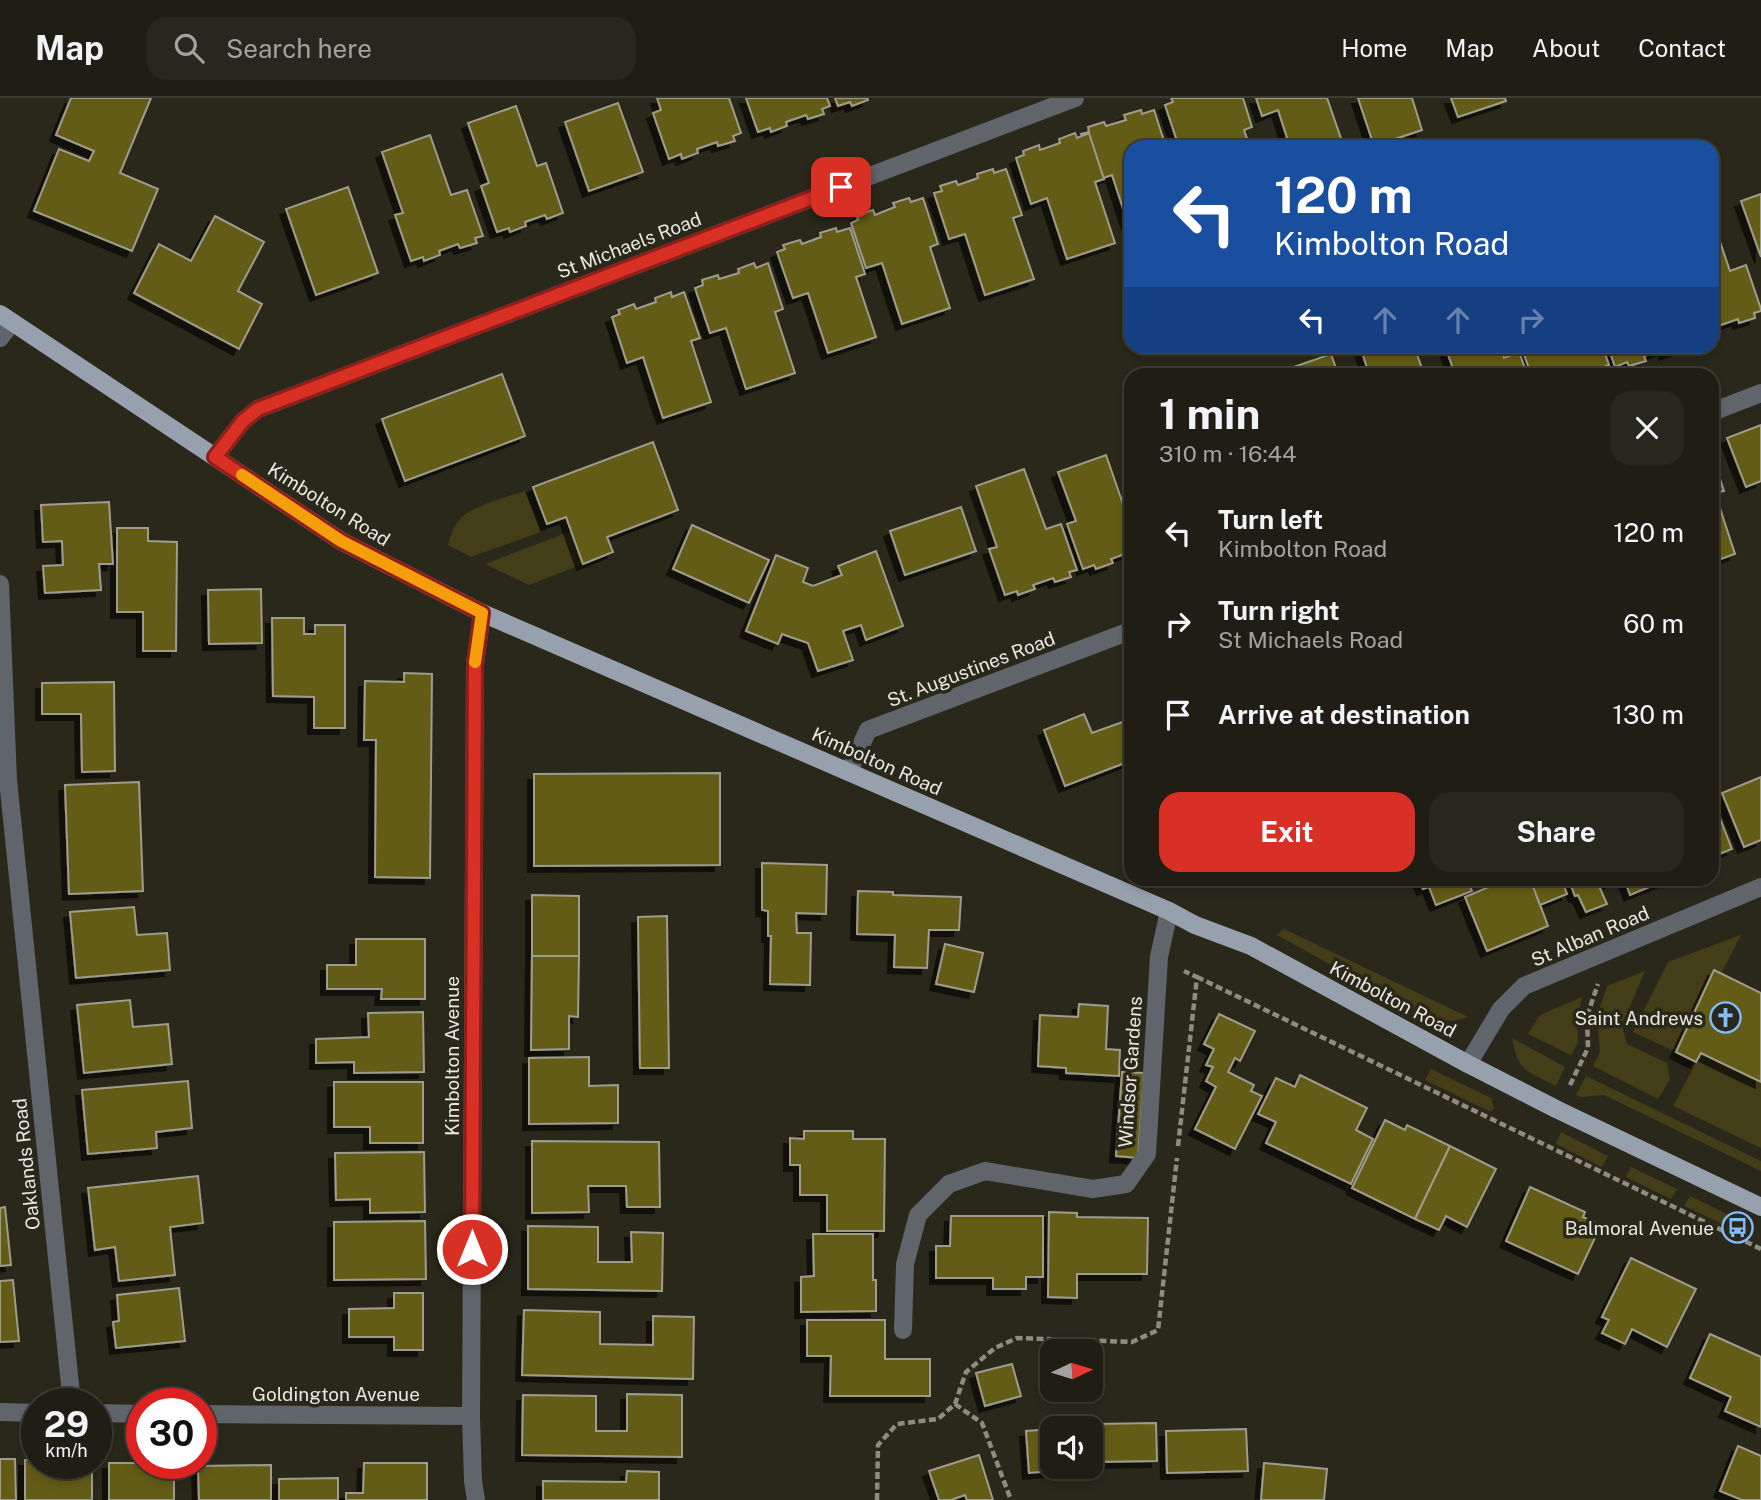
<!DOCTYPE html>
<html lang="en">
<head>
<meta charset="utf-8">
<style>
	:root { --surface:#201e14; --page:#28271d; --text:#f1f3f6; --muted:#a2a2a0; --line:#3d3c34; --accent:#d93025 }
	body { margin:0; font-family:"Public Sans",sans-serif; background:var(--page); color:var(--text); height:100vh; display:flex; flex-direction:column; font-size:26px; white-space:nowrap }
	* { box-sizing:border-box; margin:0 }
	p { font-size:23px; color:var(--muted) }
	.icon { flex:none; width:38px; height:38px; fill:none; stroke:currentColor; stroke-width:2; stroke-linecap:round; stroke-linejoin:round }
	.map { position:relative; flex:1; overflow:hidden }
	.drawer { position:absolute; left:1124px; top:270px; width:595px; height:518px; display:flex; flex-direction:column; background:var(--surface); border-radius:21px; box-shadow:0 4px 10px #0003,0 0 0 2px var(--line) }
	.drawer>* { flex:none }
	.guide { position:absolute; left:1124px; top:42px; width:595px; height:214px; border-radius:21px; box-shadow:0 4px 10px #0003,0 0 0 2px var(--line); background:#1a4fa0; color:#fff; overflow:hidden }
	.needle { width:46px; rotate:86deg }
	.buttons { position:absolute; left:1040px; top:1241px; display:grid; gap:14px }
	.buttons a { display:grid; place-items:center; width:63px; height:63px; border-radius:14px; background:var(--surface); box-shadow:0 4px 10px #0003,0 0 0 2px var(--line); font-size:35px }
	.speed { position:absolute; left:21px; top:1290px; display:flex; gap:14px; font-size:35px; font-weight:700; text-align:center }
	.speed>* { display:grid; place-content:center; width:91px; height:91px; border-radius:50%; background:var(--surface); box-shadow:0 4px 10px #0003,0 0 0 2px var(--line); line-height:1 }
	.speed small { font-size:18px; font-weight:400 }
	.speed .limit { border:10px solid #d22; background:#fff; color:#111 }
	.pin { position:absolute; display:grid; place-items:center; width:60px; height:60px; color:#fff; margin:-30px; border-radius:14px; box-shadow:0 4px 10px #0006 }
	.me { position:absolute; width:77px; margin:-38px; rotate:0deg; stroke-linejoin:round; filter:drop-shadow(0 0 5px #0008) }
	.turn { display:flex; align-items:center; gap:24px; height:147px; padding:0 35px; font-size:32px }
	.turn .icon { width:91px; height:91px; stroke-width:2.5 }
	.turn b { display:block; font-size:49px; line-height:60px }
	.lanes { display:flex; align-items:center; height:66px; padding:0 35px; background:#0003; justify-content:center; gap:35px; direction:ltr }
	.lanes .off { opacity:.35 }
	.round { display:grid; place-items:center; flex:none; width:74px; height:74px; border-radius:21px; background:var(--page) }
	.headline { display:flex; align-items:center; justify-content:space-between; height:119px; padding:0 35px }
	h1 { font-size:42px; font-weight:700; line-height:52px }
	.primary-button { display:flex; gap:14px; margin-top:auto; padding:14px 35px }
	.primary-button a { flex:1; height:80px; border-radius:21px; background:var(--accent); color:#fff; font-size:28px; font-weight:700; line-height:80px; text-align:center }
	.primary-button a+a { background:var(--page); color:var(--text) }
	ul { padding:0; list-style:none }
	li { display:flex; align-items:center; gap:21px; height:91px; padding:0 35px }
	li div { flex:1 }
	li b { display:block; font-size:26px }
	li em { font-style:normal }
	header { display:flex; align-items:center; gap:42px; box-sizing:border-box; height:98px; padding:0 35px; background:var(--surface); border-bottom:2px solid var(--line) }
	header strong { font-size:33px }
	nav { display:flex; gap:38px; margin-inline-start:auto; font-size:24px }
	.search { width:490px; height:63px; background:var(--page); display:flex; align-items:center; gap:18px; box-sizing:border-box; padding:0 24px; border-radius:21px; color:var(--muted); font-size:26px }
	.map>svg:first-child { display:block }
	.green { fill:#433e17 }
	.building { fill:#645c19; stroke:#9e9c8b; stroke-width:2; filter:url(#shadow) }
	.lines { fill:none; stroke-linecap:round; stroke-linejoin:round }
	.path { stroke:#8e8c81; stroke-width:4.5; stroke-dasharray:7 3.5; stroke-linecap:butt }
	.minor { stroke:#5f656a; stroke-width:18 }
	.major { stroke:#96a1ad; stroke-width:18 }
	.route-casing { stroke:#8d1f18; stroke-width:18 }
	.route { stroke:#d93025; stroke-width:12 }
	.slow { stroke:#f59e0b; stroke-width:12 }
	.labels { text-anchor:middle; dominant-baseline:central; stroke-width:7; stroke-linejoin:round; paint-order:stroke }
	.street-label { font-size:19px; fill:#e9e8df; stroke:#2a281a }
	.poi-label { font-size:19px; fill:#e9e8df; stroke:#2a281a; text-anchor:end }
</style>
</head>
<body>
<header>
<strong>Map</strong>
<div class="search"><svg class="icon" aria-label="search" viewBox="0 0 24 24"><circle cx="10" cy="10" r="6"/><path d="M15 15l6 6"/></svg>Search here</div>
<nav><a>Home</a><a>Map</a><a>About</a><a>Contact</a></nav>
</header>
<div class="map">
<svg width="1761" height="1402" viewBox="0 0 1761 1402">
	<defs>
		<filter id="shadow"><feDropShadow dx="-6" dy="6" stdDeviation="0" flood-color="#0009"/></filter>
	</defs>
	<rect width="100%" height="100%" fill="#2a281a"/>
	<g class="green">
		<path d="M525 393 541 434 471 459 448 447C451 438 453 429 459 422 472 407 507 399 525 393Z"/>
		<path d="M571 433 583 466 529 487 485 466Z"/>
		<path d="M1284 831 1468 919 1453 923 1434 921 1400 905 1277 837Z"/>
		<path d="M1741 837 1721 876 1714 872 1676 954 1633 934 1668 864Z"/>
		<path d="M1645 873 1622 927 1627 946 1667 965 1670 981 1658 1001 1593 968 1600 954 1597 918 1607 888Z"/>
		<path d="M1582 899 1577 922 1578 945 1571 957 1528 936 1540 917Z"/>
		<path d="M1512 940 1565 969 1556 988C1527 973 1518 974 1512 940Z"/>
		<path d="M1701 955 1761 984V1050L1673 1008Z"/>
		<path d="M1431 971 1491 1000 1494 1009 1491 1014 1425 982Z"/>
		<path d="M1586 978 1761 1063V1073L1604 997 1581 999 1576 997Z"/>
		<path d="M1561 1034 1608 1058 1602 1069 1556 1046Z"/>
		<path d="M1631 1069 1677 1091 1671 1101 1626 1079Z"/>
		<path d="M1690 1098 1733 1119 1729 1129 1684 1108Z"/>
	</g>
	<g class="building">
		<path d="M71 0H151L120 75 158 91 132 153 34 113 59 51 89 63 94 53 56 37Z"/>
		<path d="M657 0H729L741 35 733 38 735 43 718 48 717 44 697 51 698 55 682 61 681 56 669 61 653 15 661 12Z"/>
		<path d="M746 0H827L830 8 822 11 824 16 808 21 806 17 786 24 787 28 771 34 770 30 758 34Z"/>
		<path d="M835 0H867L868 2 852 8 850 4 838 8Z"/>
		<path d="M1171 0H1243L1252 29 1244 32 1250 49H1179L1165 7 1173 4Z"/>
		<path d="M1256 0H1327L1344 49H1290L1278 12 1262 18Z"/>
		<path d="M1358 0H1412L1422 32 1374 48Z"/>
		<path d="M1451 0H1505L1506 3 1458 19Z"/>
		<path d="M618 5 643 74 589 93 565 24Z"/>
		<path d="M516 8 537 68 546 65 563 115 547 121 545 117 525 124 526 128 510 134 509 130 497 134 481 88 489 85 468 25Z"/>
		<path d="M1141 12 1142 16 1154 12 1166 49H1130V132L1112 77 1097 82 1081 36 1089 34 1088 29 1104 24 1106 28 1126 22 1124 17Z"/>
		<path d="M1075 35 1077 40 1089 35 1104 81 1095 84 1115 145 1067 161 1047 100 1031 106 1016 60 1024 57 1023 53 1039 47 1040 52 1060 45 1059 41Z"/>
		<path d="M430 37 451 97 467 92 483 138 475 140 477 145 460 150 458 146 439 153 440 157 424 163 423 159 411 163 395 117 403 115 382 54Z"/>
		<path d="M993 71 994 75 1006 71 1022 117 1013 120 1034 181 985 197 965 136 949 141 934 95 942 93 940 88 956 83 958 87 978 80 977 76Z"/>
		<path d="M348 89 378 175 316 197 286 111Z"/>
		<path d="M1761 96V159L1741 103Z"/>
		<path d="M909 100 911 104 923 100 938 146 930 149 950 210 902 226 882 165 866 170 851 125 858 122 857 117 873 112 875 117 895 109 893 105Z"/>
		<path d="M215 118 264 144 238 193 262 206 239 251 134 195 159 146 191 163Z"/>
		<path d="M1712 120 1730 173 1746 167 1761 211V213L1754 215 1755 220 1739 225 1738 221 1718 228 1719 232 1712 235Z"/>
		<path d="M836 130 837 134 850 130 865 176 856 179 876 239 828 255 808 195 793 200 777 154 785 151 783 147 800 142 802 146 821 139 820 135Z"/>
		<path d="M754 165 756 170 768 165 783 211 775 214 795 275 746 291 726 230 710 235 695 190 703 187 702 182 718 177 719 181 739 175 738 171Z"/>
		<path d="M671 194 672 199 684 194 700 240 691 243 711 304 663 320 643 259 627 265 612 219 620 216 618 212 634 206 636 211 656 204 655 200Z"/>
		<path d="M1360 248H1414L1424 276H1369Z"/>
		<path d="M1445 248H1500L1504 260 1519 254 1527 276H1455Z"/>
		<path d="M1521 248H1602L1609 267 1601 270 1602 275 1598 276H1531Z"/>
		<path d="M1608 248H1681V250L1665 256 1664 251 1644 258 1646 263 1629 268 1627 264 1615 269Z"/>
		<path d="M1331 256 1338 276H1284L1282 273Z"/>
		<path d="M502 276 525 338 405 383 382 321Z"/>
		<path d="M1761 327V383L1746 389 1727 340Z"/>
		<path d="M653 344 678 412 607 439 613 454 583 466 566 419 547 426 533 389Z"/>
		<path d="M1106 357 1123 406 1130 403V454L1111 461 1113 465 1096 471 1094 467 1083 471 1067 426 1076 423 1058 374Z"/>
		<path d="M1712 357 1724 393 1715 395 1735 456 1712 464Z"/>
		<path d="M1024 371 1046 431 1061 426 1077 472 1069 474 1071 479 1055 484 1053 480 1033 487 1035 491 1018 497 1017 493 1005 497 989 451 997 449 976 388Z"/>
		<path d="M109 404 113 466H99L101 492 45 495 43 468 63 467 62 443 43 444 41 407Z"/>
		<path d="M961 409 976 453 905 477 890 433Z"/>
		<path d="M692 427 769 462 749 505 673 471Z"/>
		<path d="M117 430H148V443L177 444 176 553H143V514H117Z"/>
		<path d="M876 453 903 528 866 542 861 527 843 533 853 562 818 573 808 545 782 536 778 546 746 533 776 457 808 470 803 484 813 488 842 477 838 468Z"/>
		<path d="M261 491 262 545 209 546 208 492Z"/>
		<path d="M272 520H304V536H315V527H345V630H314V599L273 598Z"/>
		<path d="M404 575 432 576 430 780 375 779 376 642H364L365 583 404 584Z"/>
		<path d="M114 584 115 673 82 674 81 616H42V585Z"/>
		<path d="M1084 616 1092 635 1128 622 1130 628V663L1065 688 1044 632Z"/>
		<path d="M720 675V767L534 768V676Z"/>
		<path d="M1761 679V742L1744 749 1722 695Z"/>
		<path d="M139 684 143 793 69 796 65 687Z"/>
		<path d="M1712 700 1732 751 1712 759Z"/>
		<path d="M762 765 827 767 826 816 796 815 797 835H811L810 887 770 886 771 838H768V813L762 812Z"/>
		<path d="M1418 780H1467L1472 793 1436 807 1429 789 1423 791Z"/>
		<path d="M1510 780H1530L1548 828 1487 853 1465 799Z"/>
		<path d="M1530 780H1561L1567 796 1540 807Z"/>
		<path d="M1568 780H1617L1618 781 1599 788 1607 806 1586 814 1578 797 1575 798Z"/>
		<path d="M1624 780H1671L1630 797Z"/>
		<path d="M858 793 893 794V797L961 799 959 832H929L927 870 894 869 895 837 857 836Z"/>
		<path d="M532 797 579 798V858H532Z"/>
		<path d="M134 809 137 837 167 835 170 872 76 880 70 814Z"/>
		<path d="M667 818 669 970H640L638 819Z"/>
		<path d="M356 841H425V901H381L382 891H327V867H356Z"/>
		<path d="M945 846 983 855 974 894 936 886Z"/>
		<path d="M532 858H579L578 919 569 918V951L531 952Z"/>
		<path d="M1714 872 1761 895V984L1701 955 1696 964 1676 954Z"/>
		<path d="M130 902 133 929 168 926 172 966 84 975 77 907Z"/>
		<path d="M1079 906 1108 908 1106 951 1120 952 1119 978 1066 975V970L1038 968 1040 917 1078 919Z"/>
		<path d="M423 914 424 974 354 975V964L316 965V941L369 939 368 915Z"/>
		<path d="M1219 916 1255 933 1240 963 1235 960 1228 974 1254 987 1251 993 1262 998 1235 1051 1195 1031 1216 989 1206 983 1213 969 1206 967 1214 951 1204 946Z"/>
		<path d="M589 959V988L618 987V1025L529 1026V960Z"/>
		<path d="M1122 974 1144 975 1138 1060 1116 1058Z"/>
		<path d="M1300 977 1367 1010 1356 1032 1373 1041 1351 1086 1266 1045 1276 1024 1258 1016 1276 980 1295 989Z"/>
		<path d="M188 983 192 1030 156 1034 157 1050 88 1056 82 992Z"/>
		<path d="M334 984H423V1045H370V1029H334Z"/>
		<path d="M1385 1022 1405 1032 1407 1027 1450 1048 1415 1121 1352 1090Z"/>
		<path d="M804 1033H853V1041H885L884 1133H827V1097H800V1067H790V1040L804 1041Z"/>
		<path d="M532 1043 659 1044 660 1109H627L626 1088H588L589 1114 532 1115Z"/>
		<path d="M1450 1048 1496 1071 1467 1129 1446 1118 1439 1132 1415 1121Z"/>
		<path d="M424 1054 425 1114 370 1115V1101L336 1102 335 1055Z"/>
		<path d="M198 1078 203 1125 170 1129 175 1177 119 1183 115 1149 95 1152 88 1090Z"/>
		<path d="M1530 1089 1585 1114 1583 1119 1601 1127 1578 1176 1506 1143Z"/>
		<path d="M5 1109 11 1167 0 1168V1110Z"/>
		<path d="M1049 1114 1077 1115V1119L1148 1120 1147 1176H1077V1200L1048 1199Z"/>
		<path d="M951 1118H1043V1179H1026V1191H993V1180H936V1148H950Z"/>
		<path d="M425 1123 426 1181 334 1182V1124Z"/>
		<path d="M528 1128 598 1129V1164H632L631 1134 663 1135 662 1193 528 1191Z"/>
		<path d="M813 1136H873V1182H876V1213L801 1214V1179L814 1178Z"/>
		<path d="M1631 1160 1696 1191 1667 1249 1632 1231 1625 1246 1602 1235 1609 1222 1602 1219Z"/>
		<path d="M13 1182 19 1243 0 1244V1183Z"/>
		<path d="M179 1190 185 1243 116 1250 113 1224 119 1223 117 1197Z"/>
		<path d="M394 1195H423V1252H394V1239H349V1211L394 1210Z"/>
		<path d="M524 1212 600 1214V1246L653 1247V1218L694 1219 693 1281 522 1277Z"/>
		<path d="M807 1222H885V1261H930V1298H830L831 1258H807Z"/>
		<path d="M1710 1236 1761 1259V1329L1725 1313 1731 1299 1690 1280Z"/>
		<path d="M1012 1266 1021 1298 985 1308 976 1275Z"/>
		<path d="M627 1296 682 1297V1359L522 1357 523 1297 596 1298V1333H627Z"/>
		<path d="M1156 1325 1157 1363 1094 1364 1093 1326Z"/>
		<path d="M1052 1331V1368L1087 1370 1029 1375 1026 1333Z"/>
		<path d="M1246 1331 1248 1373 1167 1375 1166 1333Z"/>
		<path d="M1738 1348 1761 1358V1402H1742L1720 1393Z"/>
		<path d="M979 1357 993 1402H967L965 1397 951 1402H939L929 1373Z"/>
		<path d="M0 1361H15L16 1402H0Z"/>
		<path d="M25 1362H37V1365H92V1402H25Z"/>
		<rect x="109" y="1365" width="65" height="37"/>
		<path d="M364 1365H427V1402H346V1395H363Z"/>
		<path d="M1264 1365 1327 1371 1324 1402H1261Z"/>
		<path d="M271 1367V1402H199L198 1368Z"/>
		<path d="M627 1373 659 1374V1402H543V1383L626 1384Z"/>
		<path d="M338 1380V1402H279V1381Z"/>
	</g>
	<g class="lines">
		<g class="path">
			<path d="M1197 879 1761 1151"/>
			<path d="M1570 987 1588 950 1587 918 1598 886"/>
			<path d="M1178 1048 1197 879 1184 873"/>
			<path d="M955 1306 982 1325 1011 1402"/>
			<path d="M877 1402 878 1347 897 1326 938 1321 955 1306 966 1274 995 1250 1017 1240 1132 1244 1158 1232 1177 1060"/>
		</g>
		<g class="minor">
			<path d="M0 240 12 224"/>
			<path d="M1712 314 1761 295"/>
			<path d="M215 359 243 323 258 311 1075 0"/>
			<path d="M0 486 8 682 72 1306"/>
			<path d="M849 673 868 632 1130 533"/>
			<path d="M1468 966 1501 911 1524 888 1761 789"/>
			<path d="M903 1232 905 1166 918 1117 949 1086 985 1073 1093 1091 1126 1086 1147 1056 1159 859 1169 813"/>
			<path d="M0 1314 37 1315"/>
			<path d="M96 1315 142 1316"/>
			<path d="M201 1316 471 1318"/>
			<path d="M476 1402 473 1383 471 1318 475 566 482 515"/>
		</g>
		<path class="major" d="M0 216 341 443 482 515 1169 813 1195 827 1251 848 1468 966 1558 1012 1761 1109"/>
	</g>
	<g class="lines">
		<defs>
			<path id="route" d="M472 1151 475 566 482 515 341 443 215 359 243 323 258 311 841 89"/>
		</defs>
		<use href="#route" class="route-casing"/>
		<use href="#route" class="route"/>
		<path class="slow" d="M242 377 341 443 482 515 475 564"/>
	</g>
	<defs>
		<symbol id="church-ring" viewBox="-11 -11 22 22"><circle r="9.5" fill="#2a281a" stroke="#84bcfb" stroke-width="1.5"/><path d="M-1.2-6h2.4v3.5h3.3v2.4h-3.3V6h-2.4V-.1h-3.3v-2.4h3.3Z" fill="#84bcfb"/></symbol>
		<symbol id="bus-ring" viewBox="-11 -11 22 22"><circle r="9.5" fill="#2a281a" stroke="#84bcfb" stroke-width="1.5"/><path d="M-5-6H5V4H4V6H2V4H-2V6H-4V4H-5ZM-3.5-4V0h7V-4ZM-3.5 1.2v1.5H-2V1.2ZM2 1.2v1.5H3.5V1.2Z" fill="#84bcfb"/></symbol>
	</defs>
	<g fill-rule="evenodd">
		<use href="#church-ring" x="1708" y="902" width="35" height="35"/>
		<use href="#bus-ring" x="1720" y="1112" width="35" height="35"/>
	</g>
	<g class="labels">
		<g class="street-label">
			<text transform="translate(629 147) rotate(-21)">St Michaels Road</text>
			<text transform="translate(329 406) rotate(32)">Kimbolton Road</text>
			<text transform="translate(971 571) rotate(-21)">St. Augustines Road</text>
			<text transform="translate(877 663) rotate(24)">Kimbolton Road</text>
			<text transform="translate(1590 838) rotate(-23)">St Alban Road</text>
			<text transform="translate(1393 901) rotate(28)">Kimbolton Road</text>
			<text transform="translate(452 958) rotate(-90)">Kimbolton Avenue</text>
			<text transform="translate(1130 974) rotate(-86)">Windsor Gardens</text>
			<text transform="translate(26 1066) rotate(-96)">Oaklands Road</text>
			<text x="336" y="1296">Goldington Avenue</text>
		</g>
		<g class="poi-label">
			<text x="1703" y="920">Saint Andrews</text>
			<text x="1714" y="1130">Balmoral Avenue</text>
		</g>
	</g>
</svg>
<div class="buttons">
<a><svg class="needle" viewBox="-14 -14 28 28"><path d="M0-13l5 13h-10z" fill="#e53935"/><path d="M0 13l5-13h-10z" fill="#a2a2a0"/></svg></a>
<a><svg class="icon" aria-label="sound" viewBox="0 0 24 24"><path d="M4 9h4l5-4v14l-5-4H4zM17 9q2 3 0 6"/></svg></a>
</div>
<div class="speed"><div>29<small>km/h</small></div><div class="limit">30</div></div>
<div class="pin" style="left:841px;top:89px;background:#d93025"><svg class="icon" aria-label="arrive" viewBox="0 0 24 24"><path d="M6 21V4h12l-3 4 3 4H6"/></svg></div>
<svg class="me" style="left:472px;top:1151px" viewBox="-20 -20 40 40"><circle r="17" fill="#d93025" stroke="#fff" stroke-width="3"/><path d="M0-11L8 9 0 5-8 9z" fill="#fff"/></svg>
<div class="guide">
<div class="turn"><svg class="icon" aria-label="left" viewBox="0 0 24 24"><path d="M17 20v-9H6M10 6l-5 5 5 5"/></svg><div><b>120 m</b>Kimbolton Road</div></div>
<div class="lanes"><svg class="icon" aria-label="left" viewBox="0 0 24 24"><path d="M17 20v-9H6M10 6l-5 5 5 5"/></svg><svg class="icon off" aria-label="ahead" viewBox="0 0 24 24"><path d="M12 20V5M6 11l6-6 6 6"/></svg><svg class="icon off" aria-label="ahead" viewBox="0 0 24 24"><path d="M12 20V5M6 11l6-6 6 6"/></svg><svg class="icon off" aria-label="right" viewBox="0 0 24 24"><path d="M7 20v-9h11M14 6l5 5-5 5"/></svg></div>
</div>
<section class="drawer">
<div class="headline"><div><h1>1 min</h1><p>310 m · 16:44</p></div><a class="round"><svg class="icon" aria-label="close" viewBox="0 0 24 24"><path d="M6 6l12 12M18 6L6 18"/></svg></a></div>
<ul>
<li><svg class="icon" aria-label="left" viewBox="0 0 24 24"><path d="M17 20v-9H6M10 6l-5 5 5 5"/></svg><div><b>Turn left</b><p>Kimbolton Road</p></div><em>120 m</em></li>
<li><svg class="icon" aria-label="right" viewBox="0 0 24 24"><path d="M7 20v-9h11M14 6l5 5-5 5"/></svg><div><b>Turn right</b><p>St Michaels Road</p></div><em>60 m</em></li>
<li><svg class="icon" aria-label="arrive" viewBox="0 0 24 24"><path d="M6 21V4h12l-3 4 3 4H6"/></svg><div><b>Arrive at destination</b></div><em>130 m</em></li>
</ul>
<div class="primary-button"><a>Exit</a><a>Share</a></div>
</section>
</div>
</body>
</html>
